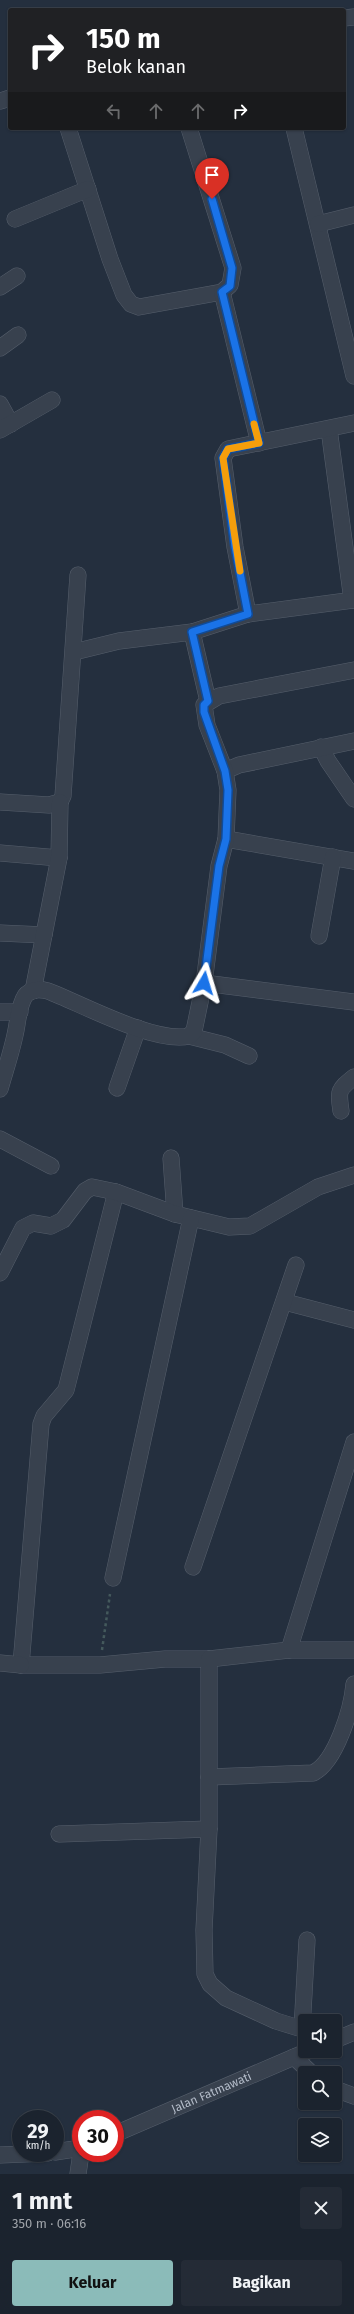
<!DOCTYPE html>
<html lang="id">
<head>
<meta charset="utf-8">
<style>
	:root { --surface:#1b232e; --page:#242b36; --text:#f1f3f6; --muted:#a0a4aa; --line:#39404a; --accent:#8bbbb9 }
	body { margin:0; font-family:"Fira Sans",sans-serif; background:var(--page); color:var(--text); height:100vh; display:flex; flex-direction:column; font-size:15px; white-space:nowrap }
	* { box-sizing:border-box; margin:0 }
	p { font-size:13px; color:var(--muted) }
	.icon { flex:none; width:22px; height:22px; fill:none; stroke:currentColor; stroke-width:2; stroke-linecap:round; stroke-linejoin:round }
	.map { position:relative; height:2174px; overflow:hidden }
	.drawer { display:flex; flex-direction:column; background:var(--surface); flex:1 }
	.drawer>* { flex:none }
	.banner { position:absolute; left:8px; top:8px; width:338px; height:122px; border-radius:4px; box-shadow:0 1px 3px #0004,0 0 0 1px var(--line); background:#202124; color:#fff; overflow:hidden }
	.fabs { position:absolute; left:298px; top:2014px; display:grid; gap:8px }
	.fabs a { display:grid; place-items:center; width:44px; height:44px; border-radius:4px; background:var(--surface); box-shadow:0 1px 3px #0004,0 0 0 1px var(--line); font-size:20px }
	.speed { position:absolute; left:12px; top:2110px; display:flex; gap:8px; font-size:20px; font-weight:700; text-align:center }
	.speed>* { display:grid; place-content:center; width:52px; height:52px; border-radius:50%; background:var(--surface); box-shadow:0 1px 3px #0004,0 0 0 1px var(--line); line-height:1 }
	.speed small { font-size:10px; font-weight:400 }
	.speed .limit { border:6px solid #d22; background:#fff; color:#111 }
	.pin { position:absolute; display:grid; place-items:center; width:34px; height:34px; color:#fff; margin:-41px -17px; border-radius:50% 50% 50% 0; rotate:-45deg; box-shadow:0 0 4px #0007 }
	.pin .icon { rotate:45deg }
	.me { position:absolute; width:44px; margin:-22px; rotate:7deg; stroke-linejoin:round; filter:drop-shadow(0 0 3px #0008) }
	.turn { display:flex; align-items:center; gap:14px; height:84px; padding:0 12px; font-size:18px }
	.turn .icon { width:52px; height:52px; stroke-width:2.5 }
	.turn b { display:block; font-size:28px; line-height:34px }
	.lanes { display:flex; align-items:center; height:38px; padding:0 12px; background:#0003; justify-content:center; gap:20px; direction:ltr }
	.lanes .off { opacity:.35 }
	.round { display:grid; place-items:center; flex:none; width:42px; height:42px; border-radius:4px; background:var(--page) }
	.summary { display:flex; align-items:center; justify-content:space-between; height:68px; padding:0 12px }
	h1 { font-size:24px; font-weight:700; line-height:30px }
	.primary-button { display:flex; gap:8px; margin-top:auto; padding:8px 12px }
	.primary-button a { flex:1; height:46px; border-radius:4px; background:var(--accent); color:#111; font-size:16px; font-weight:700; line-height:46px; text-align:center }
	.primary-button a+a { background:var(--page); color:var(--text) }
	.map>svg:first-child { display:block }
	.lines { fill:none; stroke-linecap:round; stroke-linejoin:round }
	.minor-casing { stroke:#565f6c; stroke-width:17 }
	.path { stroke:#44595c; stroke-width:2.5; stroke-dasharray:3 3; stroke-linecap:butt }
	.minor { stroke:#38414e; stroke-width:16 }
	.route-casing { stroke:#114b97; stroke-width:10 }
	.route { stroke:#1a73e8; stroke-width:7 }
	.slow { stroke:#f59e0b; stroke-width:7 }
	.labels { text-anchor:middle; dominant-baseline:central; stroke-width:4; stroke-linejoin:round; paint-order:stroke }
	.street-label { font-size:12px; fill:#b4bcc9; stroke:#1d2633 }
</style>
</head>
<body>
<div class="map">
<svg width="354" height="2174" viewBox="0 0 354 2174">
	<rect width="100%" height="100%" fill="#242f3e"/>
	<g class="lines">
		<defs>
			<g id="minor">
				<path d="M344 18 354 17"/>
				<path d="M0 101 10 98"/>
				<path d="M68 128 110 259 124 295 131 304 139 307 222 292 230 285 233 268 189 128"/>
				<path d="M294 128 354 376"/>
				<path d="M15 219 88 189"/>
				<path d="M318 224 354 215"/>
				<path d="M0 287 17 276"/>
				<path d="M222 292 259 443"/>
				<path d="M0 348 18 335"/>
				<path d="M0 404 11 424"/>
				<path d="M329 429 352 600"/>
				<path d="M0 430 52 400"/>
				<path d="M248 614 235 547 223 458 228 449 354 423"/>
				<path d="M192 632 208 701"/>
				<path d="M74 652 119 641 192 632 248 614 354 600"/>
				<path d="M321 747 328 761 354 799"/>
				<path d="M225 771 239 765 354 741"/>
				<path d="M0 802 49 805 60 802 63 796 78 575"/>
				<path d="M226 839 354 861"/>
				<path d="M0 853 59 858"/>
				<path d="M0 933 44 935"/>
				<path d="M319 936 333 857"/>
				<path d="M204 983 354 1002"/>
				<path d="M33 991 59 858 60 802"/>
				<path d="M0 1012H20"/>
				<path d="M189 1036 225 1045 249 1056"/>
				<path d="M117 1088 138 1028"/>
				<path d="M0 1089C5 1071 11 1054 15 1035 18 1023 18 1007 25 996 30 989 40 989 48 991 82 1004 155 1044 189 1036L194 1031 204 983 219 866 226 839 228 790 225 771 207 725 204 705 219 696 354 670"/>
				<path d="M341 1111C338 1090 338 1090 354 1077"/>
				<path d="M0 1139 51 1166"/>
				<path d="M171 1158 175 1214"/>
				<path d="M116 1192 66 1390 44 1416 41 1424 21 1665H100L165 1659H209"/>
				<path d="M0 1273 23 1228 33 1223 51 1226 63 1220 85 1191 92 1187 116 1192 175 1214 229 1227 250 1226 318 1187 354 1175"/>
				<path d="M285 1302 354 1320"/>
				<path d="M193 1567 296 1265"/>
				<path d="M113 1578 191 1218"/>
				<path d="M289 1650 354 1442"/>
				<path d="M0 1663 21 1665"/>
				<path d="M209 1777 313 1773C336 1762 352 1708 354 1684"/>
				<path d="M59 1834 209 1829"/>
				<path d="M302 2029 307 1940"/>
				<path d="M305 2032 302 2029 276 2021 226 1998 210 1984 205 1974 204 1930 209 1829V1659L289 1650H354"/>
				<path d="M335 2040 354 2032"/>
				<path d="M294 2057 311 2073"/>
				<path d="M335 2089 354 2096"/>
				<path id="s1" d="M115 2134 308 2051"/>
				<path d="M55 2152 81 2148"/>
				<path d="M0 2155 48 2153"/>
				<path d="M78 2174 81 2153"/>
			</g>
		</defs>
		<use href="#minor" class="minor-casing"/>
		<path class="path" d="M102 1650 110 1594"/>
		<use href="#minor" class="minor"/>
	</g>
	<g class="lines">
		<defs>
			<path id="route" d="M204 983 219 866 226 839 228 790 225 771 204 712V705L208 701 192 632 248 614 235 547 223 458 228 449 259 443 222 292 230 286 232 268 212 199"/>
		</defs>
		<use href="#route" class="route-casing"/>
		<use href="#route" class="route"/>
		<path class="slow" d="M240 571 223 458 228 449 259 443 254 424"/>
	</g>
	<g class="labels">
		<g class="street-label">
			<text stroke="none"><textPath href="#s1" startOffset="105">Jalan Fatmawati</textPath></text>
		</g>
	</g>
</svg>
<div class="fabs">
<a><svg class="icon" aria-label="sound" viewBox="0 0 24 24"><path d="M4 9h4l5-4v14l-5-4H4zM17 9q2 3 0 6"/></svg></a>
<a><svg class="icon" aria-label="search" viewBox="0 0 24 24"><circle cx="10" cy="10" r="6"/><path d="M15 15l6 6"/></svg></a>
<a><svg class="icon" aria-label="layers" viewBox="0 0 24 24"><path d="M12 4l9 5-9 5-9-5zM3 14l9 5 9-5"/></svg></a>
</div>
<div class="speed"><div>29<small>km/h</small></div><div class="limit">30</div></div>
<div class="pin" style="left:212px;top:199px;background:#d93025"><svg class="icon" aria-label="arrive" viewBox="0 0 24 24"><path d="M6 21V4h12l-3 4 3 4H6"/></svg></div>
<svg class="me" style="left:204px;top:983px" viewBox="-20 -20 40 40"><path d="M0-17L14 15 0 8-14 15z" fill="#1a73e8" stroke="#fff" stroke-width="4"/></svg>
<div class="banner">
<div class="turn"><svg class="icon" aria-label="right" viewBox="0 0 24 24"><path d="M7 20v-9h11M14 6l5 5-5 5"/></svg><div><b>150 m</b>Belok kanan</div></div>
<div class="lanes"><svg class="icon off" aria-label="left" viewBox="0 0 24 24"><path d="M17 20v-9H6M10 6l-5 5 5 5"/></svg><svg class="icon off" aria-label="ahead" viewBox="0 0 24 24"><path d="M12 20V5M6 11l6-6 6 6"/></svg><svg class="icon off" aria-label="ahead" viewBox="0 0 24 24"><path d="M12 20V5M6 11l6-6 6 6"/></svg><svg class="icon" aria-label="right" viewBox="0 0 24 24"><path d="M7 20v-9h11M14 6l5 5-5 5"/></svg></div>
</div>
</div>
<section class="drawer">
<div class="summary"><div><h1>1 mnt</h1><p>350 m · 06:16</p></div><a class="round"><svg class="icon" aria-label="close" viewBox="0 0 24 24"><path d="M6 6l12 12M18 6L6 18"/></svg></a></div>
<div class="primary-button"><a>Keluar</a><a>Bagikan</a></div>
</section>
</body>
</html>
